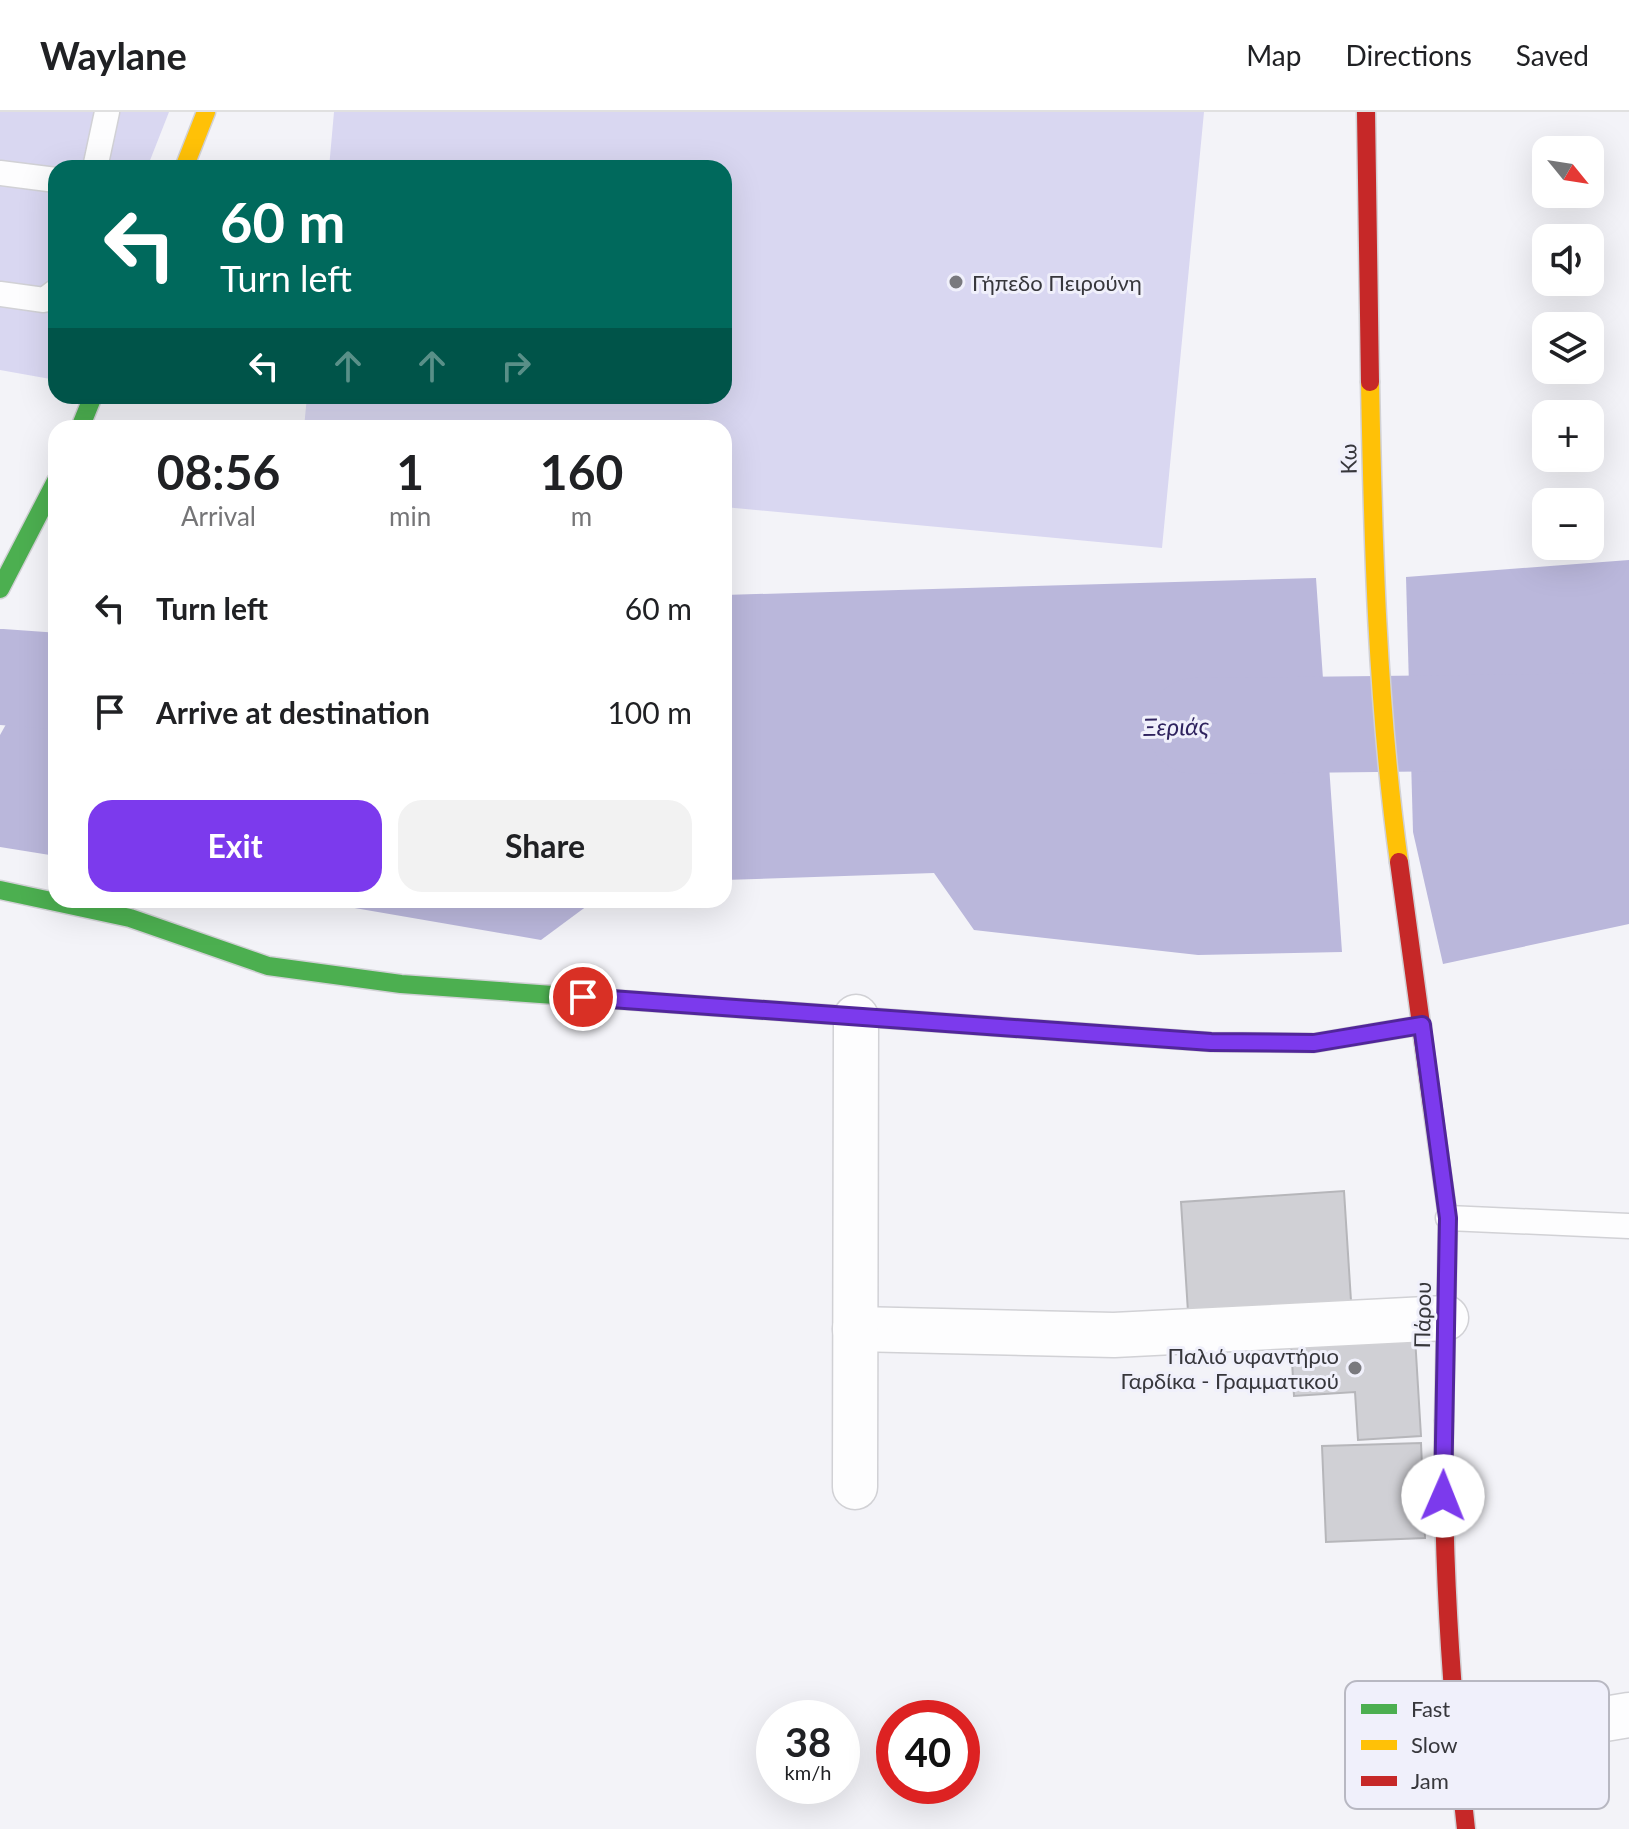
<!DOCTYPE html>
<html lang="en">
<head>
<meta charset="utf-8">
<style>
	:root { --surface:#fff; --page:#f2f2f2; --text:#202124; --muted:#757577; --line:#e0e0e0; --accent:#7c3aed }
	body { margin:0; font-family:Lato,sans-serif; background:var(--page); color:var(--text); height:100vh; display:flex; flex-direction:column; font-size:30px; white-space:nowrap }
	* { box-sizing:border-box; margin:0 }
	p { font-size:26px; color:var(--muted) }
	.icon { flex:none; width:44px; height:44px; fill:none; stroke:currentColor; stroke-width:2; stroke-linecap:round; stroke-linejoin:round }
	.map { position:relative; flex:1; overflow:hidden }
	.side { position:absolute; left:48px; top:308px; width:684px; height:488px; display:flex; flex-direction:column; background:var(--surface); border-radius:24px; box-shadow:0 8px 32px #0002 }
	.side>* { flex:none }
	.banner { position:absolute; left:48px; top:48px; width:684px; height:244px; border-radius:24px; box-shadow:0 8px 32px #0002; background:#00695c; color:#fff; overflow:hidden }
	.needle { width:52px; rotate:120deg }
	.fabs { position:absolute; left:1532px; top:24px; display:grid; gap:16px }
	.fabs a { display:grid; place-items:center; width:72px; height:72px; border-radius:16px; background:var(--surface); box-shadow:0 8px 32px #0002; font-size:40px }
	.speed { position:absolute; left:756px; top:1588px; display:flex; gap:16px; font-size:40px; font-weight:700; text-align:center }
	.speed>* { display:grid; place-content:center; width:104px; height:104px; border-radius:50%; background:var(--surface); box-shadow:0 8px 32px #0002; line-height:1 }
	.speed small { font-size:20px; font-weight:400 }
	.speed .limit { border:12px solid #d22; background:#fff; color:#111 }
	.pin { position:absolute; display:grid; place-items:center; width:68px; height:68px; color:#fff; margin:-34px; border:4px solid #fff; border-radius:50%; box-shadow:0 2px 8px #0007 }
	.me { position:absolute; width:88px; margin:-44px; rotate:1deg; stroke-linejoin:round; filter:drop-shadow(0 0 6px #0008) }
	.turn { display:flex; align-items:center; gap:28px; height:168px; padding:0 40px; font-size:36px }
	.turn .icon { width:104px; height:104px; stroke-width:2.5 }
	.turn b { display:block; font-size:56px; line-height:68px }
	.lanes { display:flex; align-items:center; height:76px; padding:0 40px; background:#0003; justify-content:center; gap:40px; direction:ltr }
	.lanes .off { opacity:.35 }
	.eta { display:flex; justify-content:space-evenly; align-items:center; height:136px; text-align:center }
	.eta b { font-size:48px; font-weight:700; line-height:56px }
	.primary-button { display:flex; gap:16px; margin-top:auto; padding:16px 40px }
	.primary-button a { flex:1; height:92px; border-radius:24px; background:var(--accent); color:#fff; font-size:32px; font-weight:700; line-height:92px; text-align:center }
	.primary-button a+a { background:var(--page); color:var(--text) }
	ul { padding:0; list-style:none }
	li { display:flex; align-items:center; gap:24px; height:104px; padding:0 40px }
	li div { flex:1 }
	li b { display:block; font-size:30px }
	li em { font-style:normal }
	header { display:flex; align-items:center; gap:48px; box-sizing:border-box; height:112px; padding:0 40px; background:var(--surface); border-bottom:2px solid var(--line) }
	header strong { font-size:38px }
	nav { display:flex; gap:44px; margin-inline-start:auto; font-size:28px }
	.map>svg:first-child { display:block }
	.green { fill:#d9d7f1 }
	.water { fill:#bab7db }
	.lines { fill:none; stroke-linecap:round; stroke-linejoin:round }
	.river { stroke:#bab7db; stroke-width:96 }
	.building { fill:#d0d0d5; stroke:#b6b6ba; stroke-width:2 }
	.lane-casing { stroke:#d1d1d5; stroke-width:27 }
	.street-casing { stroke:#d1d1d5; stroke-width:47 }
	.fast-casing { stroke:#d1d1d5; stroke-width:21 }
	.slow-casing { stroke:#d1d1d5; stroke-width:21 }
	.jam-casing { stroke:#d1d1d5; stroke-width:21 }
	.lane { stroke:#fdfdfe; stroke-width:24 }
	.street { stroke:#fdfdfe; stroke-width:44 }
	.fast { stroke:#4caf50; stroke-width:18 }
	.slow { stroke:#ffc107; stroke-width:18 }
	.jam { stroke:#c62828; stroke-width:18 }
	.route-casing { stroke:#51269a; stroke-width:20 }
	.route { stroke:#7c3aed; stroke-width:14 }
	.poi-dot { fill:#79797e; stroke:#f0f0fb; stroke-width:3 }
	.labels { text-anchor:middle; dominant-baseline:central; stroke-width:6; stroke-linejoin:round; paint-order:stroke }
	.poi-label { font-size:22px; fill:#37373c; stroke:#f0f0fb; text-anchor:start }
	.street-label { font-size:22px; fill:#37373c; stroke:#f0f0fb }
	.water-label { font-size:24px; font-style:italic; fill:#2f235e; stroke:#f0f0fb }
	.key { fill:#f0f0fb; stroke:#b8b8c2; stroke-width:2 }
	.key-label { font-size:22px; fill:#37373c }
</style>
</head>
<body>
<header>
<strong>Waylane</strong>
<nav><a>Map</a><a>Directions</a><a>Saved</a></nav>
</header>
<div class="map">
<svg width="1629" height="1717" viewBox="0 0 1629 1717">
	<rect width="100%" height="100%" fill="#f3f3f8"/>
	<g class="green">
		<path d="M0 0H169L147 56H56V268L0 258Z"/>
		<path d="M334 0H1204L1162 436 724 395V316H304L307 284H724V56H329Z"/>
	</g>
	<g class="water">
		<path d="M1629 448V812L1443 852 1413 720 1406 465Z"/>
		<path d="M1316 466 1342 840 1198 843 974 818 934 761 724 768V483Z"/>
		<path d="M56 523V744L0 735V623Z"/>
		<path d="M308 788H595L541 828Z"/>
	</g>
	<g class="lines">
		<g class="river">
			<path d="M0 565 56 569"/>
			<path d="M1195 614 1629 609"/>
		</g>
	</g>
	<g class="building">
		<path d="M1344 1079 1351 1189 1188 1200 1181 1090Z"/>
		<path d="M1415 1225 1421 1324 1358 1328 1355 1280 1294 1284 1291 1232Z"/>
		<path d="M1421 1331 1425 1426 1326 1430 1322 1334Z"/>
	</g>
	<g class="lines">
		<defs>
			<g id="lane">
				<path d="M95 56 107 0"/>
				<path d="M0 61 56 68"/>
				<path d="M0 182 44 188 56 179"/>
				<path d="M1448 1106 1629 1114"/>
			</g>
			<g id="street">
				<path d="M855 1217 1114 1223 1446 1206"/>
				<path d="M855 1375 856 905"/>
				<path d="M1455 1615 1539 1618 1629 1603"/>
			</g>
			<g id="fast">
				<path d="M80 316 93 284"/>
				<path d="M0 477 56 369"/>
				<path d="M0 778 130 806 268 854 401 872 1058 919"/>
			</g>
			<g id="slow">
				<path d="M184 56 206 0"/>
				<path d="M1370 270C1373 430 1377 591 1399 750"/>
				<path d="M1432 993 1448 1106 1444 1309"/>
			</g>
			<g id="jam">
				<path d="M1366 0 1370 270"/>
				<path d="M1399 750 1432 993"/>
				<path d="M1058 919 1211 930 1314 931 1422 913"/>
				<path d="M1444 1309C1442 1445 1451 1582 1466 1717"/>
			</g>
		</defs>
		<use href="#lane" class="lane-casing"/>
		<use href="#street" class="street-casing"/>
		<use href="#fast" class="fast-casing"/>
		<use href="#slow" class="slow-casing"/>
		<use href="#jam" class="jam-casing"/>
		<use href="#lane" class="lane"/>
		<use href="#street" class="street"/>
		<use href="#fast" class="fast"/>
		<use href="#slow" class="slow"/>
		<use href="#jam" class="jam"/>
	</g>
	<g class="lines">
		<defs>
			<path id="route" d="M583 885 1211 930 1314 931 1422 913 1448 1106 1443 1384"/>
		</defs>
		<use href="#route" class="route-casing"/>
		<use href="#route" class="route"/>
	</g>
	<g class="poi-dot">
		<circle cx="956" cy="170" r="8"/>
		<circle cx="1355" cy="1256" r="8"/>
	</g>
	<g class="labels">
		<g class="poi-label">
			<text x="972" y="170">Γήπεδο Πειρούνη</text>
			<text x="1339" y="1243" text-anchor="end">Παλιό υφαντήριο<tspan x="1339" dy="25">Γαρδίκα - Γραμματικού</tspan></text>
		</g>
		<g class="street-label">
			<text transform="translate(1348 347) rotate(-91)">Κω</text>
			<text transform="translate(1422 1203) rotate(-89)">Πάρου</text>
		</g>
		<g class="water-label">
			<text transform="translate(1176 614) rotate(-1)">Ξεριάς</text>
		</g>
	</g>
	<rect x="1345" y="1569" width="264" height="128" rx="12" class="key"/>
	<rect x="1361" y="1592" width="36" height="10" fill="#4caf50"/>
	<rect x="1361" y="1628" width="36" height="10" fill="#ffc107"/>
	<rect x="1361" y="1664" width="36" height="10" fill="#c62828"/>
	<g class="key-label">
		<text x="1411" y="1605">Fast</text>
		<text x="1411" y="1641">Slow</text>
		<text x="1411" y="1677">Jam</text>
	</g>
</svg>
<div class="fabs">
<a><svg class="needle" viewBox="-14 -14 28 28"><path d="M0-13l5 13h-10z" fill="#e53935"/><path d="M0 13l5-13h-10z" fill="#757577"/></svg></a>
<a><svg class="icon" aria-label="sound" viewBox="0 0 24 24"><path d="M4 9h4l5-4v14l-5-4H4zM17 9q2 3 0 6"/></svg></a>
<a><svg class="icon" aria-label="layers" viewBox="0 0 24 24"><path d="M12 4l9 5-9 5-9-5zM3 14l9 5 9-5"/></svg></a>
<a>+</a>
<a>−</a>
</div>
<div class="speed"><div>38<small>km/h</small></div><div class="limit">40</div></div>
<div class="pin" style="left:583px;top:885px;background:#d93025"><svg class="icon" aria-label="arrive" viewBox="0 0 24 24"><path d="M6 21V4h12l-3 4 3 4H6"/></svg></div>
<svg class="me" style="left:1443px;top:1384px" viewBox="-20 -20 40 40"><circle r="19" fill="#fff"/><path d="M0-13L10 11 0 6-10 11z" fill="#7c3aed"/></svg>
<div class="banner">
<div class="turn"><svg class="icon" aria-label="left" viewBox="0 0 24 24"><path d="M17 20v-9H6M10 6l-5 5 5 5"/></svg><div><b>60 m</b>Turn left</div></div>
<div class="lanes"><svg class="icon" aria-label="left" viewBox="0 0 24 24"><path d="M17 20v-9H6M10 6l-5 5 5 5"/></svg><svg class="icon off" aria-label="ahead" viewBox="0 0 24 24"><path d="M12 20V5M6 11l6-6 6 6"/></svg><svg class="icon off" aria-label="ahead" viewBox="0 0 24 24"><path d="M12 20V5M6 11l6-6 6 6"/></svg><svg class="icon off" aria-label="right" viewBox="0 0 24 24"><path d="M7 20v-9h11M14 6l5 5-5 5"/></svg></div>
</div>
<section class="side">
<div class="eta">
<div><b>08:56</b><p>Arrival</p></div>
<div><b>1</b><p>min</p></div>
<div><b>160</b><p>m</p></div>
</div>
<ul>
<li><svg class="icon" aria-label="left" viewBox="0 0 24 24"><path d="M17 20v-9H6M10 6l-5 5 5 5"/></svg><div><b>Turn left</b></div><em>60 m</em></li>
<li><svg class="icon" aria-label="arrive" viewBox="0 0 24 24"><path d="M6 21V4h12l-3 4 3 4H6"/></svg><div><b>Arrive at destination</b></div><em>100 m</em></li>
</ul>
<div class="primary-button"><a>Exit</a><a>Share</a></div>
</section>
</div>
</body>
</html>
